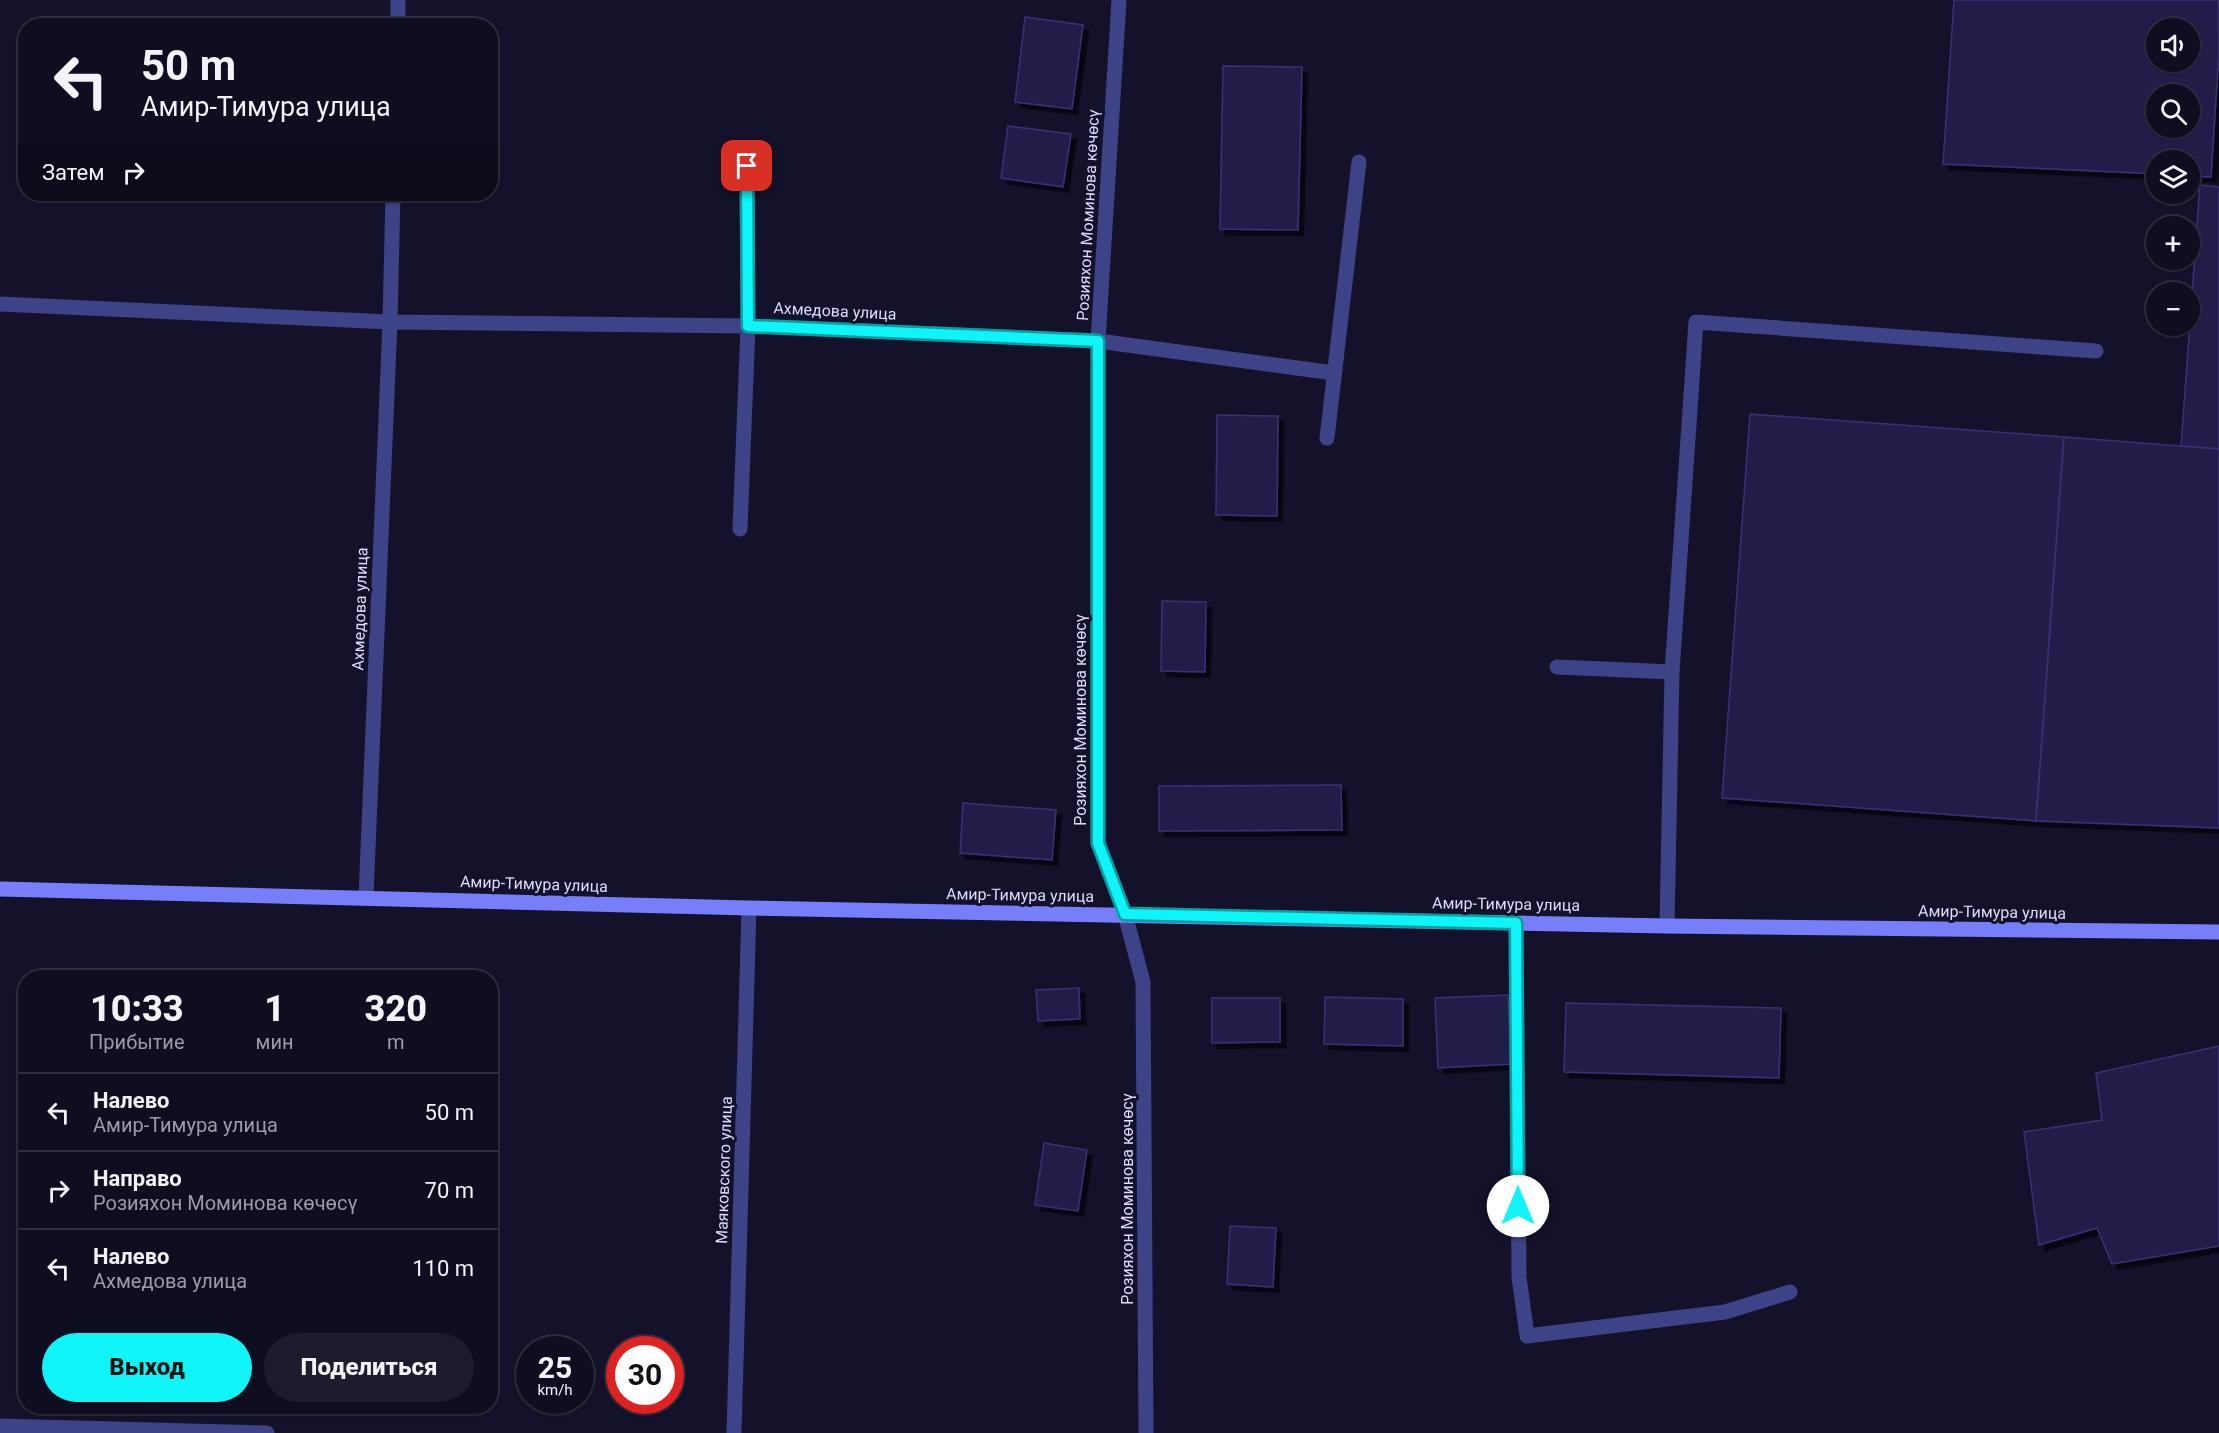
<!DOCTYPE html>
<html lang="ru">
<head>
<meta charset="utf-8">
<style>
	:root { --surface:#0f0e20; --page:#1d1c2d; --text:#f1f3f6; --muted:#9b9ca5; --line:#2f2e3e; --accent:#0ff4f7 }
	body { margin:0; font-family:Roboto,sans-serif; background:var(--page); color:var(--text); height:100vh; display:flex; flex-direction:column; font-size:22px; white-space:nowrap }
	* { box-sizing:border-box; margin:0 }
	p { font-size:20px; color:var(--muted) }
	.icon { flex:none; width:33px; height:33px; fill:none; stroke:currentColor; stroke-width:2; stroke-linecap:round; stroke-linejoin:round }
	.map { position:relative; flex:1; overflow:hidden }
	.details { position:absolute; left:18px; top:970px; width:480px; height:444px; display:flex; flex-direction:column; background:var(--surface); border-radius:24px; box-shadow:0 2px 4px #0004,0 0 0 2px var(--line) }
	.details>* { flex:none }
	.guide { position:absolute; left:18px; top:18px; width:480px; height:183px; border-radius:24px; box-shadow:0 2px 4px #0004,0 0 0 2px var(--line); background:#0f0e20; color:var(--text); overflow:hidden }
	.controls { position:absolute; left:2146px; top:18px; display:grid; gap:12px }
	.controls a { display:grid; place-items:center; width:54px; height:54px; border-radius:50%; background:var(--surface); box-shadow:0 2px 4px #0004,0 0 0 2px var(--line); font-size:30px }
	.speed { position:absolute; left:516px; top:1336px; display:flex; gap:12px; font-size:30px; font-weight:700; text-align:center }
	.speed>* { display:grid; place-content:center; width:78px; height:78px; border-radius:50%; background:var(--surface); box-shadow:0 2px 4px #0004,0 0 0 2px var(--line); line-height:1 }
	.speed small { font-size:15px; font-weight:400 }
	.speed .limit { border:9px solid #d22; background:#fff; color:#111 }
	.pin { position:absolute; display:grid; place-items:center; width:51px; height:51px; color:#fff; margin:-26px; border-radius:12px; box-shadow:0 3px 9px #0006 }
	.me { position:absolute; width:66px; margin:-33px; rotate:0deg; stroke-linejoin:round; filter:drop-shadow(0 0 4px #0008) }
	.turn { display:flex; align-items:center; gap:21px; height:126px; padding:0 24px; font-size:27px }
	.turn .icon { width:78px; height:78px; stroke-width:2.5 }
	.turn b { display:block; font-size:42px; line-height:51px }
	.then { display:flex; align-items:center; height:57px; padding:0 24px; background:#0003; gap:12px; font-size:22px }
	.eta { display:flex; justify-content:space-evenly; align-items:center; height:102px; text-align:center }
	.eta b { font-size:36px; font-weight:800; line-height:42px }
	.button { display:flex; gap:12px; margin-top:auto; padding:12px 24px }
	.button a { flex:1; height:69px; border-radius:36px; background:var(--accent); color:#111; font-size:24px; font-weight:800; line-height:69px; text-align:center }
	.button a+a { background:var(--page); color:var(--text) }
	ul { padding:0; list-style:none }
	li { display:flex; align-items:center; gap:18px; height:78px; padding:0 24px; border-top:2px solid var(--line) }
	li div { flex:1 }
	li b { display:block; font-size:22px }
	li em { font-style:normal }
	.map>svg:first-child { display:block }
	.building { fill:#231e4a; stroke:#393175; stroke-width:1.5; fill-rule:evenodd; filter:url(#shadow) }
	.lines { fill:none; stroke-linecap:round; stroke-linejoin:round }
	.service { stroke:#3e4287; stroke-width:15 }
	.minor { stroke:#3e4287; stroke-width:15 }
	.tertiary { stroke:#3e4287; stroke-width:15 }
	.secondary { stroke:#767efa; stroke-width:15 }
	.route-casing { stroke:#0a9fa1; stroke-width:15 }
	.route { stroke:#0ff4f7; stroke-width:10 }
	.labels { text-anchor:middle; dominant-baseline:central; stroke-width:6; stroke-linejoin:round; paint-order:stroke }
	.street-label { font-size:16px; fill:#dcdcfe; stroke:#14122a }
</style>
</head>
<body>
<div class="map">
<svg width="2219" height="1433" viewBox="0 0 2219 1433">
	<defs>
		<filter id="shadow"><feDropShadow dx="5.5" dy="5.5" stdDeviation="0" flood-color="#0009"/></filter>
	</defs>
	<rect width="100%" height="100%" fill="#14122a"/>
	<g class="building">
		<path d="M1954 0H2218L2219 52 2211 177 2190 176V160H2157V174L1943 164ZM2157 28H2190V62H2157ZM2157 94H2190V128H2157Z"/>
		<path d="M1025 17 1083 25 1072 109 1015 102Z"/>
		<path d="M1223 66 1302 67 1298 230 1220 229Z"/>
		<path d="M1008 126 1071 134 1063 187 1001 178Z"/>
		<path d="M2200 185 2219 187V449L2181 446Z"/>
		<path d="M1750 414 2064 437 2036 821 1722 798Z"/>
		<path d="M1217 415 1278 416 1277 516 1216 515Z"/>
		<path d="M2064 437 2219 449V828L2036 821Z"/>
		<path d="M1162 601 1206 602 1205 672 1161 671Z"/>
		<path d="M1341 785 1342 830 1159 831V786Z"/>
		<path d="M963 803 1056 810 1052 860 960 853Z"/>
		<path d="M1079 988 1080 1019 1038 1021 1036 990Z"/>
		<path d="M1508 995 1511 1064 1438 1068 1435 998Z"/>
		<path d="M1325 997 1403 999V1046L1324 1044Z"/>
		<path d="M1212 998H1280V1042L1212 1043Z"/>
		<path d="M1566 1003 1781 1008 1779 1078 1564 1072Z"/>
		<path d="M2219 1046V1246L2112 1264 2097 1228 2039 1245 2024 1132 2102 1120 2096 1073Z"/>
		<path d="M1044 1143 1087 1150 1078 1211 1035 1205Z"/>
		<path d="M1230 1226 1276 1228 1273 1287 1227 1284Z"/>
	</g>
	<g class="lines">
		<g class="service">
			<path d="M1098 341 1334 373"/>
			<path d="M1327 438 1359 162"/>
			<path d="M740 529 748 326 747 166"/>
			<path d="M1557 667 1672 672 1667 926"/>
			<path d="M1672 672 1696 322 2096 351"/>
		</g>
		<g class="minor">
			<path d="M398 26V0"/>
			<path d="M0 304 390 322 748 326 1098 341"/>
			<path d="M366 897 390 322 393 194"/>
			<path d="M1516 923 1519 1277 1527 1336 1725 1312 1790 1292"/>
			<path d="M0 1426 267 1433"/>
			<path d="M734 1433 749 908"/>
		</g>
		<path class="tertiary" d="M1119 0 1098 341V843L1125 914 1143 982 1146 1433"/>
		<path class="secondary" d="M0 889 749 908 1667 926 2219 932"/>
	</g>
	<g class="lines">
		<defs>
			<path id="route" d="M747 166 748 326 1098 341V843L1125 914 1516 923 1518 1206"/>
		</defs>
		<use href="#route" class="route-casing"/>
		<use href="#route" class="route"/>
	</g>
	<g class="labels">
		<g class="street-label">
			<text transform="translate(1088 215) rotate(-87)">Розияхон Моминова көчөсү</text>
			<text transform="translate(835 311) rotate(3)">Ахмедова улица</text>
			<text transform="translate(360 609) rotate(-88)">Ахмедова улица</text>
			<text transform="translate(1080 720) rotate(-90)">Розияхон Моминова көчөсү</text>
			<text transform="translate(534 884) rotate(2)">Амир-Тимура улица</text>
			<text transform="translate(1020 895) rotate(1)">Амир-Тимура улица</text>
			<text transform="translate(1506 904) rotate(1)">Амир-Тимура улица</text>
			<text transform="translate(1992 912) rotate(1)">Амир-Тимура улица</text>
			<text transform="translate(724 1170) rotate(-88)">Маяковского улица</text>
			<text transform="translate(1127 1199) rotate(-90)">Розияхон Моминова көчөсү</text>
		</g>
	</g>
</svg>
<div class="controls">
<a><svg class="icon" aria-label="sound" viewBox="0 0 24 24"><path d="M4 9h4l5-4v14l-5-4H4zM17 9q2 3 0 6"/></svg></a>
<a><svg class="icon" aria-label="search" viewBox="0 0 24 24"><circle cx="10" cy="10" r="6"/><path d="M15 15l6 6"/></svg></a>
<a><svg class="icon" aria-label="layers" viewBox="0 0 24 24"><path d="M12 4l9 5-9 5-9-5zM3 14l9 5 9-5"/></svg></a>
<a>+</a>
<a>−</a>
</div>
<div class="speed"><div>25<small>km/h</small></div><div class="limit">30</div></div>
<div class="pin" style="left:747px;top:166px;background:#d93025"><svg class="icon" aria-label="arrive" viewBox="0 0 24 24"><path d="M6 21V4h12l-3 4 3 4H6"/></svg></div>
<svg class="me" style="left:1518px;top:1206px" viewBox="-20 -20 40 40"><circle r="19" fill="#fff"/><path d="M0-13L10 11 0 6-10 11z" fill="#0ff4f7"/></svg>
<div class="guide">
<div class="turn"><svg class="icon" aria-label="left" viewBox="0 0 24 24"><path d="M17 20v-9H6M10 6l-5 5 5 5"/></svg><div><b>50 m</b>Амир-Тимура улица</div></div>
<div class="then">Затем<svg class="icon" aria-label="right" viewBox="0 0 24 24"><path d="M7 20v-9h11M14 6l5 5-5 5"/></svg></div>
</div>
<section class="details">
<div class="eta">
<div><b>10:33</b><p>Прибытие</p></div>
<div><b>1</b><p>мин</p></div>
<div><b>320</b><p>m</p></div>
</div>
<ul>
<li><svg class="icon" aria-label="left" viewBox="0 0 24 24"><path d="M17 20v-9H6M10 6l-5 5 5 5"/></svg><div><b>Налево</b><p>Амир-Тимура улица</p></div><em>50 m</em></li>
<li><svg class="icon" aria-label="right" viewBox="0 0 24 24"><path d="M7 20v-9h11M14 6l5 5-5 5"/></svg><div><b>Направо</b><p>Розияхон Моминова көчөсү</p></div><em>70 m</em></li>
<li><svg class="icon" aria-label="left" viewBox="0 0 24 24"><path d="M17 20v-9H6M10 6l-5 5 5 5"/></svg><div><b>Налево</b><p>Ахмедова улица</p></div><em>110 m</em></li>
</ul>
<div class="button"><a>Выход</a><a>Поделиться</a></div>
</section>
</div>
</body>
</html>
